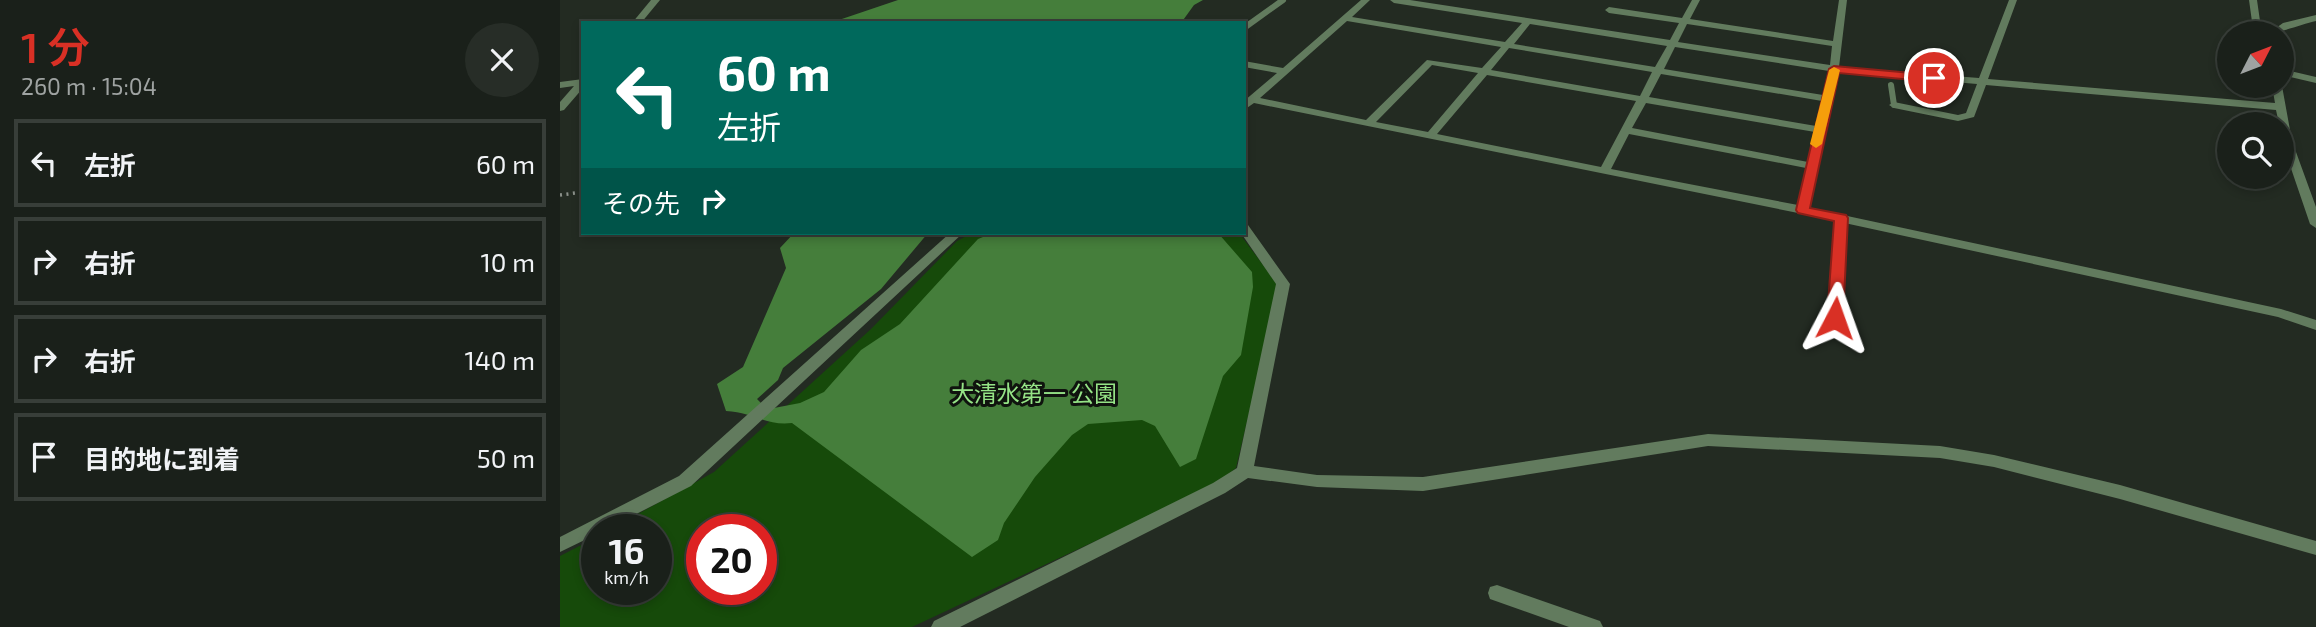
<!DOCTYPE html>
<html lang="ja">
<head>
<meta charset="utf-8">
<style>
	:root { --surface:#1a201a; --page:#272d27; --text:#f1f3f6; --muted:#9fa3a2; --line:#383e39; --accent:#d93025 }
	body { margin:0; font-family:"Exo 2","Noto Sans JP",sans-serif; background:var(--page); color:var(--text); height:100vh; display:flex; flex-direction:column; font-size:26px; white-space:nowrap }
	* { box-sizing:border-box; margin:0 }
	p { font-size:23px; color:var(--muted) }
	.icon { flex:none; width:38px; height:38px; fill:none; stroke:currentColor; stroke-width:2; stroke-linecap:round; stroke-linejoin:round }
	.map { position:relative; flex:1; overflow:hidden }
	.details { display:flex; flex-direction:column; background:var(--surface); width:560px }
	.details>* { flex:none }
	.guide { position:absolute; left:21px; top:21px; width:665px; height:214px; border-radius:0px; box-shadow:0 4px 10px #0003,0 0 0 2px var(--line); background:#00695c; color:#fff; overflow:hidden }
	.needle { width:46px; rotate:48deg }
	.controls { position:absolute; left:1657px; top:21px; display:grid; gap:14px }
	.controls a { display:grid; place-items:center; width:77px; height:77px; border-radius:50%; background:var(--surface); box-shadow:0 4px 10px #0003,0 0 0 2px var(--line); font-size:35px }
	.speed { position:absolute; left:21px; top:514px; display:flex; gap:14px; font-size:35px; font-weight:700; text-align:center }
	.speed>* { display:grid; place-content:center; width:91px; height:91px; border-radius:50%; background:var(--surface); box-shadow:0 4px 10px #0003,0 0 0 2px var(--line); line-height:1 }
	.speed small { font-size:18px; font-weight:400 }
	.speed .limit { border:10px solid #d22; background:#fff; color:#111 }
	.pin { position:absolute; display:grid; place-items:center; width:60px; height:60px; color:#fff; margin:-30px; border:4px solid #fff; border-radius:50%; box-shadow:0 2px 7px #0007 }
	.me { position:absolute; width:77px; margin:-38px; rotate:4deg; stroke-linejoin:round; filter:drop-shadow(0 0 5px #0008) }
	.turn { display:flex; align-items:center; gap:24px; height:147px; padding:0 21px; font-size:32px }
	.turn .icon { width:91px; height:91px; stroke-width:2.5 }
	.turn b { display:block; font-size:49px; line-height:60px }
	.then { display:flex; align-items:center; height:66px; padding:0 21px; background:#0003; gap:14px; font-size:26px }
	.round { display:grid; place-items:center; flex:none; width:74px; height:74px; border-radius:37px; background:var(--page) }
	.head { display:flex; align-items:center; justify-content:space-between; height:119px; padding:0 21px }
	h1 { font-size:42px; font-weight:600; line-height:52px; color:var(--accent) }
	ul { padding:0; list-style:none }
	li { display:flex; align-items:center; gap:21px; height:88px; margin:0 14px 10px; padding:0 7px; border:4px solid var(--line); border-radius:0px }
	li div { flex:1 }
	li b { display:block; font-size:26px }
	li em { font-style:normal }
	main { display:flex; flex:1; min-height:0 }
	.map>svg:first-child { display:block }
	.green { fill:#164a0a; fill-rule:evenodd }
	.water { fill:#457e3b }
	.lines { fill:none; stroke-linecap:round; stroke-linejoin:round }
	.path { stroke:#8b918a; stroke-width:3.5; stroke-dasharray:2 4.5; stroke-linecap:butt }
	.service-far1 { stroke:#627b5e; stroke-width:6 }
	.service { stroke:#627b5e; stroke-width:8 }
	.minor { fill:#627b5e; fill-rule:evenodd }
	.route { fill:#d93025; stroke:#8d1f18; stroke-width:2 }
	.slow { fill:#f59e0b }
	.labels { text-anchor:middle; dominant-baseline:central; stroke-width:6; stroke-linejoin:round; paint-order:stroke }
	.park-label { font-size:23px; fill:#95e386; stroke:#0f130e }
</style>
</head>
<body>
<main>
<section class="details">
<div class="head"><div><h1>1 分</h1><p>260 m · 15:04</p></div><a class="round"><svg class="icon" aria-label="close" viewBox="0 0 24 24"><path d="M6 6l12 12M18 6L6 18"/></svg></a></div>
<ul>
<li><svg class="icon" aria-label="left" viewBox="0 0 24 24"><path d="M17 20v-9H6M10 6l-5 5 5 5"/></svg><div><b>左折</b></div><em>60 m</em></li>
<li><svg class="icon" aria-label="right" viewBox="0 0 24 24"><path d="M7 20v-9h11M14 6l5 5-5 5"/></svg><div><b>右折</b></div><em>10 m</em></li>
<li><svg class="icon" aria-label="right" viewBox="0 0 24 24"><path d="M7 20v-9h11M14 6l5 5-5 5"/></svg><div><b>右折</b></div><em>140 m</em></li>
<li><svg class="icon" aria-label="arrive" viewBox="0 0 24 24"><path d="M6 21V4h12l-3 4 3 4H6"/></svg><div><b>目的地に到着</b></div><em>50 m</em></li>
</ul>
</section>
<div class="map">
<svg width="1756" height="627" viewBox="0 0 1756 627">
	<rect width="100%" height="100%" fill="#232b22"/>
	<path class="green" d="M412 233H679L719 286 676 468 655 485 352 627H0V556L37 537V590H96V530H49L154 472 311 329 397 241ZM142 530H201V590H142Z"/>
	<g class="water">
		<path d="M338 0H643L634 5 621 23H270Z"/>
		<path d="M234 233H368L321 289 223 368 218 380 197 399 202 404 214 408 240 403 264 392 301 350 340 324 418 239 433 233H658L692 272 693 287 681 355 663 376 636 459 620 467 595 426 582 420 528 424 512 435 475 477 444 523 438 540 412 557 232 423C205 426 193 412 166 411L157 384 183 367 226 268 220 248Z"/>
	</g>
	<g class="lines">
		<path class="path" d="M0 195 23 192"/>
		<g class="service-far1">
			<path d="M684 28 723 0"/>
			<path d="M1331 85 1334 105"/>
		</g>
		<path class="service" d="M1275 318 1281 218"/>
		<g class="minor">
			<path d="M91 0H100L81 23H72Z"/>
			<path d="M801 0H810L792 17 945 42 962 23 834 3 830 0H850L1110 40 1119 23 1049 13 1045 10 1049 7 1122 18 1132 0H1140L1130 19 1273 41 1279 0H1287L1279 67 1419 78 1449 0H1457L1428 79 1715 103 1712 86H1722L1732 141 1756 207V228L1750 224 1722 142V124H1719L1716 110 1426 85 1414 117 1398 121 1334 108 1329 105 1334 102 1398 115 1406 113 1417 84 1278 72 1250 208 1721 309 1756 320V330L1718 317 1243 214 694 103 684 110V101L717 73 684 67V61L723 68ZM787 21 941 47 922 68 867 60 806 120 700 98ZM970 24 1107 46 1095 67 954 44ZM1127 24 1272 46 1270 65 1118 42ZM1115 47 1269 71 1263 95 1104 69ZM949 48 1092 72 1080 96 931 70ZM872 65 918 73 868 132 816 122ZM1101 74 1262 101 1256 126 1089 97ZM927 75 1076 101 1041 167 877 134ZM1086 103 1255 132 1248 162 1072 128ZM1069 134 1246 168 1238 205 1051 169Z"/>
			<path d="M1689 0H1697L1701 28 1708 33H1698L1693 29Z"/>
			<path d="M1756 15V21C1742 24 1720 33 1709 33L1723 23Z"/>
			<path d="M1722 69 1756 77V83L1722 75Z"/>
			<path d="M23 79V88L4 110 0 111V102L14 86 0 88V82Z"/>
			<path d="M684 224 688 225 730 284 694 466 757 475 863 477 1148 434 1380 446 1434 455 1560 485 1756 541V555L1560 499 1434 467 1380 458 1148 446 863 491 757 487 688 478 665 493 400 627H371L374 621 653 483 677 468 716 284 681 233H684Z"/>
			<path d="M390 233H403L131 486 45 530H37V534L0 552V537L119 476Z"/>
			<path d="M937 585 1040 621 1043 627H1009L930 599 928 593 930 587Z"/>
		</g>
	</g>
	<path class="route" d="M1274 66 1374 75 1379 78 1374 82 1279 73 1250 208 1286 215 1288 218 1283 318 1275 323 1267 318 1274 221 1238 213 1236 210 1269 69Z"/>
	<path class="slow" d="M1274 67 1280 70 1262 144 1256 148 1250 144 1269 70Z"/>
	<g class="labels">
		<g class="park-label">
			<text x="474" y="393">大清水第一 公園</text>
		</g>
	</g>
</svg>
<div class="controls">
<a><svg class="needle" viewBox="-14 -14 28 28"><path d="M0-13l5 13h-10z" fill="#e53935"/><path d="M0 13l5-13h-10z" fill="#9fa3a2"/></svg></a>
<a><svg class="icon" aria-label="search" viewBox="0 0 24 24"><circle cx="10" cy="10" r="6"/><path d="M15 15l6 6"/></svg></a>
</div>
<div class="speed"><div>16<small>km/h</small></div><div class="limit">20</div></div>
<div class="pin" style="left:1374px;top:78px;background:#d93025"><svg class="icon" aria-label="arrive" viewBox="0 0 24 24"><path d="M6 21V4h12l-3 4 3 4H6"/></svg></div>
<svg class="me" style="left:1275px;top:318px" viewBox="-20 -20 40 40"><path d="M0-17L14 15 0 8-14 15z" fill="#d93025" stroke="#fff" stroke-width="4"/></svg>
<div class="guide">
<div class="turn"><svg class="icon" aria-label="left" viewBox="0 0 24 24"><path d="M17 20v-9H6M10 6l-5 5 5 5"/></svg><div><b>60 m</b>左折</div></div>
<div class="then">その先<svg class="icon" aria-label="right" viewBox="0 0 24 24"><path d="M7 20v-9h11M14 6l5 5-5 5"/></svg></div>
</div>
</div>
</main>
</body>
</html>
